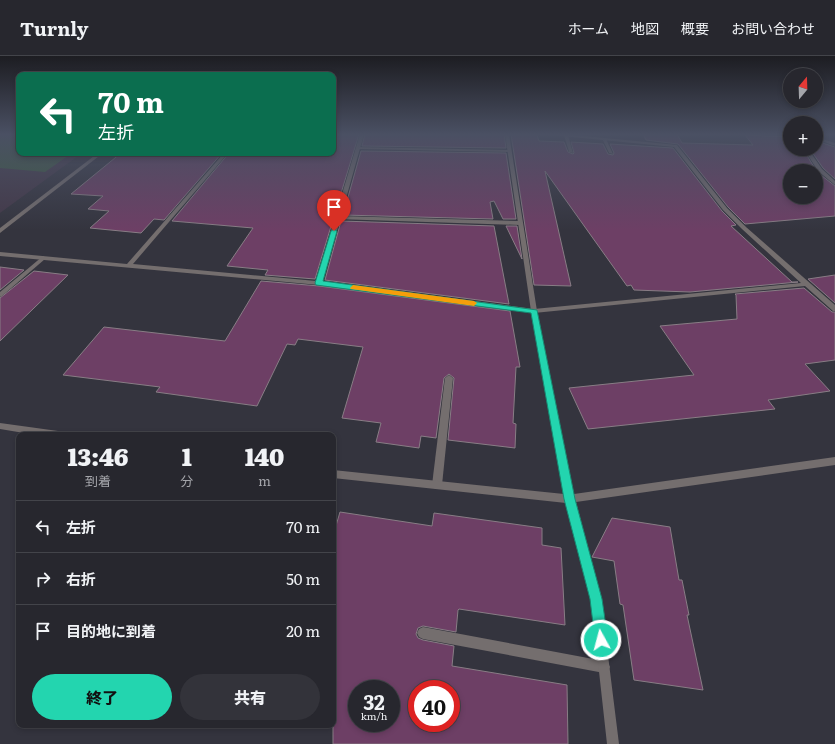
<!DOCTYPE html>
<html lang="ja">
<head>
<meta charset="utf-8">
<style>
	:root { --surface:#27272e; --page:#33333a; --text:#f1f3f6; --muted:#a4a5aa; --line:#43444a; --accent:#23d5af }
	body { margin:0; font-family:Literata,"Noto Sans JP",serif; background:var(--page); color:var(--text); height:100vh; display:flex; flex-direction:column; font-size:15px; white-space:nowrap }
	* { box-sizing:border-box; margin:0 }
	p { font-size:13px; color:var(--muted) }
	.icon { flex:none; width:22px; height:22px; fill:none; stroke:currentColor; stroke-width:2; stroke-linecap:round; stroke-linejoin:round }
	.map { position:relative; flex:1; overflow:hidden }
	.sheet { position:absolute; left:16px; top:376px; width:320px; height:296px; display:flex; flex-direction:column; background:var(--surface); border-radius:8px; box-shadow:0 2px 6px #0003,0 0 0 1px var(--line) }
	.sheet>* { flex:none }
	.top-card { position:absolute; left:16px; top:16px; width:320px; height:84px; border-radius:8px; box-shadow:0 2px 6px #0003,0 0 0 1px var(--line); background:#0b6e4f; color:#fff; overflow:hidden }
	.needle { width:26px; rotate:19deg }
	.tools { position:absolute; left:783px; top:12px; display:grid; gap:8px }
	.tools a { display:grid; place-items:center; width:40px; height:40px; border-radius:50%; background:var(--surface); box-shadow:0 2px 6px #0003,0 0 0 1px var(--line); font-size:20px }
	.speed { position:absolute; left:348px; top:624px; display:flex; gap:8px; font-size:20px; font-weight:700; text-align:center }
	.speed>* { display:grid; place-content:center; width:52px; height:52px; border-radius:50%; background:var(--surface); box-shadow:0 2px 6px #0003,0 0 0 1px var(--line); line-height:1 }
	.speed small { font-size:10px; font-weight:400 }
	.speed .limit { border:6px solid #d22; background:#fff; color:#111 }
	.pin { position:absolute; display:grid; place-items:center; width:34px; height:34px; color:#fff; margin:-41px -17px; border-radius:50% 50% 50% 0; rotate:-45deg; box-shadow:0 0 4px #0007 }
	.pin .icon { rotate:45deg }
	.me { position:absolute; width:44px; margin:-22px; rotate:353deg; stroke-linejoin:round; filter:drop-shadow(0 0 3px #0008) }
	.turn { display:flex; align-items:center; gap:14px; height:84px; padding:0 16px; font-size:18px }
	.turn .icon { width:52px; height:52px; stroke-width:2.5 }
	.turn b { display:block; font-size:28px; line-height:34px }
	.eta { display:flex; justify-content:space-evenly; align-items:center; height:68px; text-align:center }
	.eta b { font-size:24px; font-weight:800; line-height:28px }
	.primary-button { display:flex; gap:8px; margin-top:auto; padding:8px 16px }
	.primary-button a { flex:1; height:46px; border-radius:24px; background:var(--accent); color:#111; font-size:16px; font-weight:800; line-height:46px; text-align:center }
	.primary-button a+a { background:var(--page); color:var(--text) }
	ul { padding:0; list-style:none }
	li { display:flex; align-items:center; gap:12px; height:52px; padding:0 16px; border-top:1px solid var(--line) }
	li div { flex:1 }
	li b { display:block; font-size:15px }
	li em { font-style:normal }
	header { display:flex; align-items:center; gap:24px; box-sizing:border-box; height:56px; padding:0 20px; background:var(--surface); border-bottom:1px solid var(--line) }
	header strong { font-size:19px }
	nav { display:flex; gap:22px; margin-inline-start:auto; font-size:14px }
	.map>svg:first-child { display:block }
	.education { fill:#433848 }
	.green { fill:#3d5d40 }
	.building { fill:#6d3f65; stroke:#887d85; fill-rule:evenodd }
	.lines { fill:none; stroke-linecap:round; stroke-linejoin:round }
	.service { fill:#746e6e; fill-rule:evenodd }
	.minor { fill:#746e6e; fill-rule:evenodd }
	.tertiary { fill:#746e6e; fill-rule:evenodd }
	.route { fill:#23d5af; stroke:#178a72 }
	.slow { fill:#f59e0b }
</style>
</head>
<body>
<header>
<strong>Turnly</strong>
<nav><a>ホーム</a><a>地図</a><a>概要</a><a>お問い合わせ</a></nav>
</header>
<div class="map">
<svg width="835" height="688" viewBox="0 0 835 688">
	<rect width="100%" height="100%" fill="#34343e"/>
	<path class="education" d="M0 78H19V97H82L0 157Z"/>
	<path class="green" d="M0 78H19V97H72L45 116 0 112Z"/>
	<g class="building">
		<path d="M333 78H359L315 223 265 219 268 214 227 210 253 172 172 165 229 97H333Z"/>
		<path d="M365 78H504L506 92 362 90Z"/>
		<path d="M511 78H533L537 79 539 85 564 86 568 96 573 98 574 97 571 86 603 88 608 98 613 99 614 97 610 88 673 92 722 155 736 169 731 170 792 226H798L690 236 634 234 631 229 627 230 545 115 571 230 534 229Z"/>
		<path d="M643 78H677L682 87 753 89 745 79 790 81V93H803L817 116 835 130V160L745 168 728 151 678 88 646 84ZM790 115H816V141H790Z"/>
		<path d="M816 85 835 91V123L823 112 810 93H816Z"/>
		<path d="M361 95 506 97 516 163H503L494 145 490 146 493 163 343 159Z"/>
		<path d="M121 97H222L164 164 154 163 141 177 90 172 109 155 88 153 103 140 71 138Z"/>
		<path d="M341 165 494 170 509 248 325 224Z"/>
		<path d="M506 170H517L522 203Z"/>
		<path d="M0 211 24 214 0 234Z"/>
		<path d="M34 215 68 219 0 285V242Z"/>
		<path d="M835 219V247L808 223Z"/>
		<path d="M261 225 319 230 510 255 520 311H516L513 367 516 368 515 392 448 384 454 322 449 318 444 322 436 382 421 380 419 392 376 386 381 367 342 362 363 291 298 283 295 289 287 288 257 350 156 336 160 331 63 319 104 271 225 285Z"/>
		<path d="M804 232 832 256H835V304L805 308 830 335 768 344 775 353 588 373 569 332 694 319 660 270 737 263 736 239 735 238Z"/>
		<path d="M340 456 432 470 434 457 542 472V489L561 492 565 569 459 553 458 554 456 576 423 570 418 572 416 578 418 582 423 584 454 590 452 610 567 629 568 688H333V480ZM357 633H391V667H357ZM417 633H451V667H417Z"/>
		<path d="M612 462 670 471 679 524H682L689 559H687L703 634 634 624 623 549 620 548 614 505 592 501Z"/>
	</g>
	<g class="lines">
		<g class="service">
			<path d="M566 78 568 79 573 97 569 96 564 79Z"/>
			<path d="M602 82 606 83 613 98 609 97Z"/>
			<path d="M356 91 509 94 511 95 509 96 358 93H356Z"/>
			<path d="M804 93H808L822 113 835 125V129L818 115Z"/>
			<path d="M338 160 520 165 523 167 520 169 336 163V161Z"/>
			<path d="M43 200 46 202 45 203 2 240 0 241V236Z"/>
			<path d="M449 319 453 322 442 429 440 432 437 433 434 432 432 429 445 322Z"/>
			<path d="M423 571 604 605 608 607 610 611 608 615 604 617 423 583 419 581 417 577 419 573Z"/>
		</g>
		<g class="minor">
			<path d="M360 78H364L323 225 534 253 801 227 742 173 723 154 674 91 552 79 550 78H563L677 89 727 152 746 171 835 249V255H833L805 230 534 257 319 229 0 200V196L127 208 224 97H228L133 208 316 225Z"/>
			<path d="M816 81 835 87V90L816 83Z"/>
			<path d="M98 97H103L0 177V172Z"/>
		</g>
		<g class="tertiary">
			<path d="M505 78H509L537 255 574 438 835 401V409L576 446 601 543 619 688H607L591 543 566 447 333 422V414L564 438 531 255Z"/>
			<path d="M0 367 58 375 61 377 62 379H36L0 373Z"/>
		</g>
	</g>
	<linearGradient id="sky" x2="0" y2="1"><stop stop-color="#1d1d22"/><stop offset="0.45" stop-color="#4a5063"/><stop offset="1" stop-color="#4a5063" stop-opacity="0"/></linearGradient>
	<rect width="835" height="174" fill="url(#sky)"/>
	<path class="route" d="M334 173 337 175 323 225 537 254 575 443 602 543 608 584 606 588 601 590 597 588 595 584 590 543 564 443 531 257 316 229 315 227 331 175Z"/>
	<path class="slow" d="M353 229 474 245 477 247 474 250 351 233 350 232Z"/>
</svg>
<div class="tools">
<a><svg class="needle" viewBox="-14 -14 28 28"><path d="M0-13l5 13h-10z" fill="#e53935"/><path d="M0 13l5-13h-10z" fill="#a4a5aa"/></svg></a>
<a>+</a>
<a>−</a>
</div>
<div class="speed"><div>32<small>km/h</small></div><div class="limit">40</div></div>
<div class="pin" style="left:334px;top:175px;background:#d93025"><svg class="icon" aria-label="arrive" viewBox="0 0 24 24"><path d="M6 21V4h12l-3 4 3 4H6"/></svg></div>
<svg class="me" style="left:601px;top:584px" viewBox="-20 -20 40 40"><circle r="17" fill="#23d5af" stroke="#fff" stroke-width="3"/><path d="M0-11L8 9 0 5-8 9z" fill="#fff"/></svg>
<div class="top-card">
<div class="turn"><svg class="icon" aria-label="left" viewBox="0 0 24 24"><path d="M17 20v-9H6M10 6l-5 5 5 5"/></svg><div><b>70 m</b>左折</div></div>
</div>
<section class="sheet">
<div class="eta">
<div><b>13:46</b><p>到着</p></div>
<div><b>1</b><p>分</p></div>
<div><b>140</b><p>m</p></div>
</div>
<ul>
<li><svg class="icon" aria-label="left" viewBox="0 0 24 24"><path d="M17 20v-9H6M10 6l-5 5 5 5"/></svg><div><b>左折</b></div><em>70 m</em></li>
<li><svg class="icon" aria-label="right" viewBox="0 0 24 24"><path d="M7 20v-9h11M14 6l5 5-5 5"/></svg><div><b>右折</b></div><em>50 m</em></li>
<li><svg class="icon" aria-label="arrive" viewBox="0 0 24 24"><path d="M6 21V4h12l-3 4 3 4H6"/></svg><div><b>目的地に到着</b></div><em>20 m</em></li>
</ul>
<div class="primary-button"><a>終了</a><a>共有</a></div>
</section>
</div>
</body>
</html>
